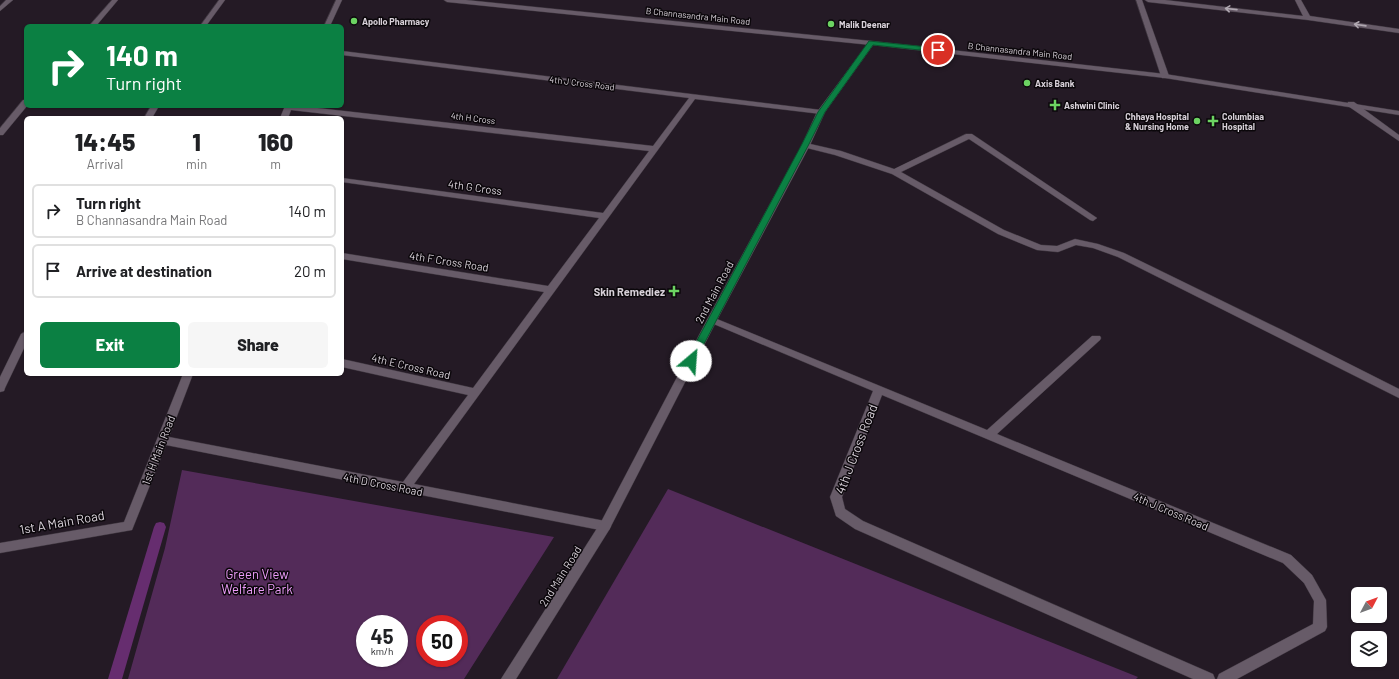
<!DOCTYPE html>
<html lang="en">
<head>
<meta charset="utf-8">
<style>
	:root { --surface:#fff; --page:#f6f6f6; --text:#202124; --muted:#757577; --line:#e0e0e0; --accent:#0b8043 }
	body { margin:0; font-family:Barlow,sans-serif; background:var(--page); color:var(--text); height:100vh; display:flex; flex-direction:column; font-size:15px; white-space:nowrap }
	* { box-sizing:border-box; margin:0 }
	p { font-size:13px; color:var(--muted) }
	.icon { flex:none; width:22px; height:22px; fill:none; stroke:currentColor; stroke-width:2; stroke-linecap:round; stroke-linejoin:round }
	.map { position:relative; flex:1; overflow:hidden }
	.drawer { position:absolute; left:24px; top:116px; width:320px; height:260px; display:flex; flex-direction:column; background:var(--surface); border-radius:6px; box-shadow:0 1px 3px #0004 }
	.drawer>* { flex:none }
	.banner { position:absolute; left:24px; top:24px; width:320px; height:84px; border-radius:6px; box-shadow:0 1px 3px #0004; background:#0b8043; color:#fff; overflow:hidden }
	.needle { width:26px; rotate:49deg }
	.fabs { position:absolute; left:1351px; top:587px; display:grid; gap:8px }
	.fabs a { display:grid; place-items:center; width:36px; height:36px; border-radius:6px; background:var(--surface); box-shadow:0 1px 3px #0004; font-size:20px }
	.speed { position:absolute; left:356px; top:615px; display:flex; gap:8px; font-size:20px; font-weight:700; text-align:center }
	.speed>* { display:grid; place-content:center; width:52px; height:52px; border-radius:50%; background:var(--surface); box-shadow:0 1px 3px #0004; line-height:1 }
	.speed small { font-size:10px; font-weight:400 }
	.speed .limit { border:6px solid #d22; background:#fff; color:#111 }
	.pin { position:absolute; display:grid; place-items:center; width:34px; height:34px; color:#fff; margin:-17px; border:2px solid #fff; border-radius:50%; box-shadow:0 1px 4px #0007 }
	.me { position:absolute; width:44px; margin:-22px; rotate:27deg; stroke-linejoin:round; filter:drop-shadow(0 0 3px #0008) }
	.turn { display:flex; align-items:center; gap:14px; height:84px; padding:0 16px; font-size:18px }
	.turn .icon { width:52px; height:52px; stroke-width:2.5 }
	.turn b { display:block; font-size:28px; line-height:34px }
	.eta { display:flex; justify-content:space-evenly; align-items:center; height:68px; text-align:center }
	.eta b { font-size:24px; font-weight:800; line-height:28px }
	.action { display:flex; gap:8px; margin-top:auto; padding:8px 16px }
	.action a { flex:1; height:46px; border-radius:6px; background:var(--accent); color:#fff; font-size:16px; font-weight:800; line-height:46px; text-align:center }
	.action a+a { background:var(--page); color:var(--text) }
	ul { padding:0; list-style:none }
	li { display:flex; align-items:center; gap:12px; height:54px; margin:0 8px 6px; padding:0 8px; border:2px solid var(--line); border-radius:6px }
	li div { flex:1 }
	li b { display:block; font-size:15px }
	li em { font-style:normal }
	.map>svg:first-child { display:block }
	.green { fill:#532b59; fill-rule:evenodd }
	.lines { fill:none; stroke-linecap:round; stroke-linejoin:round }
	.stream { fill:#662d6f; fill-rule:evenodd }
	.minor-casing { stroke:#3e363f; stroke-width:1 }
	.tertiary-casing { stroke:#3e363f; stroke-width:1 }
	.secondary-casing { stroke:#3e363f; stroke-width:1 }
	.minor { fill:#675b68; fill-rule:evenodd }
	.tertiary { fill:#675b68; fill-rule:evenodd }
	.secondary { fill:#675b68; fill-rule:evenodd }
	.oneway { stroke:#b0a8b1 }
	.route { fill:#0b8043; stroke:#07532c }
	.poi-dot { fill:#6cd362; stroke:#0b070b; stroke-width:1.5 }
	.labels { text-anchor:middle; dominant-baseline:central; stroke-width:3; stroke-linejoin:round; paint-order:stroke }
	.far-street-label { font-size:9px; fill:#d8d1d9; stroke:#0b070b }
	.far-poi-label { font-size:9px; font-weight:bold; fill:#d8d1d9; stroke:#0b070b; text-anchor:start }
	.street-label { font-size:11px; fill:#d8d1d9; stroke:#0b070b }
	.poi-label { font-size:11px; font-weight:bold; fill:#d8d1d9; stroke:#0b070b; text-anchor:end }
	.near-street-label { font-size:13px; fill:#d8d1d9; stroke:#0b070b }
	.near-park-label { font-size:13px; fill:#ec9cf9; stroke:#0b070b }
</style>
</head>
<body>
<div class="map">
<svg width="1399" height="679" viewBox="0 0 1399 679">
	<rect width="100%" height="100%" fill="#241a25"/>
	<g class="green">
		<path d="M182 470 554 537 464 679H128L165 548ZM365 624H399V658H365ZM425 624H459V658H425Z"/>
		<path d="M668 489 1138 677 1136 679H557Z"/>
	</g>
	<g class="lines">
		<path class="stream" d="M160 522 164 523 166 527 122 679H108L154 527 156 523Z"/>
		<defs>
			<g id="minor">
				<path d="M6 0H13L0 11V6Z"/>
				<path d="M112 0H118L96 26H89Z"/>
				<path d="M219 0H225L206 26H200Z"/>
				<path d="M336 0H342L330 26H324Z"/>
				<path d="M1136 0H1142L1169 76 1168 78H1162L1161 76Z"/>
				<path d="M1145 0H1165L1303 16 1295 0H1301L1310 16 1399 29V33L1308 20 1148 2Z"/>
				<path d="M342 51 821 110 825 112 821 114 695 99 414 484 605 521 609 522 611 526 609 530 605 531 166 445 132 530 0 553V543L124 522 183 374H193L169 437 403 482 468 395 342 367V359L473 388 544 292 342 259V253L548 286 599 218 342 182V178L603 213 649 151 291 110 288 118H280L285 106H300L653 146 689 98 342 55Z"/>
				<path d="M23 100H26L27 106 3 135H0V128Z"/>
				<path d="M1348 102H1354L1399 135V141L1348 106Z"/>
				<path d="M151 106H159L152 118H144Z"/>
				<path d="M966 134H972L1097 218 1093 221 1090 220 969 139 901 172 1004 230 1041 245 1057 246 1075 239 1098 244 1124 253 1282 330 1399 389V398L1118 257 1093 248 1076 245 1058 252 1037 250 998 234 892 174 835 155 803 147 802 145 806 143 841 151 894 169Z"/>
				<path d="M712 317 987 430 1092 336H1100L1101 338 1100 340 997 434 1291 555 1312 575 1326 600 1327 627 1325 631 1237 679H1217L1219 674 1313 624 1314 601 1304 583 1283 563 882 395 842 497 845 509 863 521 1213 674 1215 679H1193L855 529 836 516 830 497 873 391 709 322 707 320 709 318Z"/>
				<path d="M26 331V344L5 388 4 391 0 392V377L21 334Z"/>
			</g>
			<path id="tertiary" d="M444 0H466L871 41 874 43 871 45 447 2Z"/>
			<path id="secondary" d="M871 41 1165 74 1399 111V115L1165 78 873 45 825 112 810 145 717 320 609 530 516 679H501L601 522 707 320 802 145 817 112 869 42Z"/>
		</defs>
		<use href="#minor" class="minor-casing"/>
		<use href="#tertiary" class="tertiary-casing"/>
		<use href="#secondary" class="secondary-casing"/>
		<use href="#minor" class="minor"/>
		<use href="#tertiary" class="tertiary"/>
		<use href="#secondary" class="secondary"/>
	</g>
	<defs><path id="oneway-shaft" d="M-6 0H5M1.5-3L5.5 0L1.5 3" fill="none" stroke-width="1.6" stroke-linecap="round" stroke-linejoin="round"/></defs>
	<g class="oneway">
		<use href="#oneway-shaft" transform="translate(1231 9) rotate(-174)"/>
		<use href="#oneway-shaft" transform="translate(1360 25) rotate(-172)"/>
	</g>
	<path class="route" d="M869 41 938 48 941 50 938 52 873 45 825 112 809 144 695 361 694 364H687L686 361 802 144 818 112Z"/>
	<g class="poi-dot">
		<circle cx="354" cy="21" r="4"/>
		<circle cx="831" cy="24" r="4"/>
		<circle cx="1027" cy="83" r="4"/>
		<path d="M1053 99h4v4h4v4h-4v4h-4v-4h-4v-4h4z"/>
		<circle cx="1197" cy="121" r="4"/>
		<path d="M1211 115h4v4h4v4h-4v4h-4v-4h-4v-4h4z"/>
		<path d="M672 285h4v4h4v4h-4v4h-4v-4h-4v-4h4z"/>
	</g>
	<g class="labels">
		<g class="far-street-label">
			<text transform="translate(698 16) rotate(6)">B Channasandra Main Road</text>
			<text transform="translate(1020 51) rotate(6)">B Channasandra Main Road</text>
			<text transform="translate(582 83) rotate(7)">4th J Cross Road</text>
			<text transform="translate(473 118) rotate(7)">4th H Cross</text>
		</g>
		<g class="far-poi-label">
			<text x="362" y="21">Apollo Pharmacy</text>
			<text x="839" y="24">Malik Deenar</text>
			<text x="1035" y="83">Axis Bank</text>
			<text x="1064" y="105">Ashwini Clinic</text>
			<text x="1189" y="116" text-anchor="end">Chhaya Hospital<tspan x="1189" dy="10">&amp; Nursing Home</tspan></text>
			<text x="1222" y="116">Columbiaa<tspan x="1222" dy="10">Hospital</tspan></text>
		</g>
		<g class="street-label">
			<text transform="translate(475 187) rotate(8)">4th G Cross</text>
			<text transform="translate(449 261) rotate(9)">4th F Cross Road</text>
			<text transform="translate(714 292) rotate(-62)">2nd Main Road</text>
			<text transform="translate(411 366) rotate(13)">4th E Cross Road</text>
			<text transform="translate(158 450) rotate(-69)">1st H Main Road</text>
			<text transform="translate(383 484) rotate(11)">4th D Cross Road</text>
			<text transform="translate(1171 511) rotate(23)">4th J Cross Road</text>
			<text transform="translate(560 576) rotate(-58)">2nd Main Road</text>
		</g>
		<g class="poi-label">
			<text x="665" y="291">Skin Remediez</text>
		</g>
		<g class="near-street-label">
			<text transform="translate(856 449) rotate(-69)">4th J Cross Road</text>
			<text transform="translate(62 522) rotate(-10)">1st A Main Road</text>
		</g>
		<g class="near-park-label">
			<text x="257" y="574">Green View<tspan x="257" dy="15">Welfare Park</tspan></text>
		</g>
	</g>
</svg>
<div class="fabs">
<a><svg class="needle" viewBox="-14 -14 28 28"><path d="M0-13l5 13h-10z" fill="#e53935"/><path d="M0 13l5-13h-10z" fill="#757577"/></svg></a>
<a><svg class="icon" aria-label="layers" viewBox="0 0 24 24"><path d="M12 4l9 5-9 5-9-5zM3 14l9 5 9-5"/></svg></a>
</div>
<div class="speed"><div>45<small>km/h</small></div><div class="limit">50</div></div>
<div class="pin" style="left:938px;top:50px;background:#d93025"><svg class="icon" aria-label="arrive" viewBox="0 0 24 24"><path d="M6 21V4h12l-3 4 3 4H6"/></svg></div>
<svg class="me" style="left:691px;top:361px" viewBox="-20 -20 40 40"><circle r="19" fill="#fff"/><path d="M0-13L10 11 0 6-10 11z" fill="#0b8043"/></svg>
<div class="banner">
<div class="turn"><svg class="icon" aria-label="right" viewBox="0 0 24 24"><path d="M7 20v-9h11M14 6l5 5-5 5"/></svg><div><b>140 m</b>Turn right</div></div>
</div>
<section class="drawer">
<div class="eta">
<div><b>14:45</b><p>Arrival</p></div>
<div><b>1</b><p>min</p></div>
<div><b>160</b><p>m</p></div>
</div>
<ul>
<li><svg class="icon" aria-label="right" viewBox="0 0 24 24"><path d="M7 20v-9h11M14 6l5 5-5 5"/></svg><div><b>Turn right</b><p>B Channasandra Main Road</p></div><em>140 m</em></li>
<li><svg class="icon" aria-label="arrive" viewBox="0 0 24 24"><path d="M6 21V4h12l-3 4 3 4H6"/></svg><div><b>Arrive at destination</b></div><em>20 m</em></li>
</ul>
<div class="action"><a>Exit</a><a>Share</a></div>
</section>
</div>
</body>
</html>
